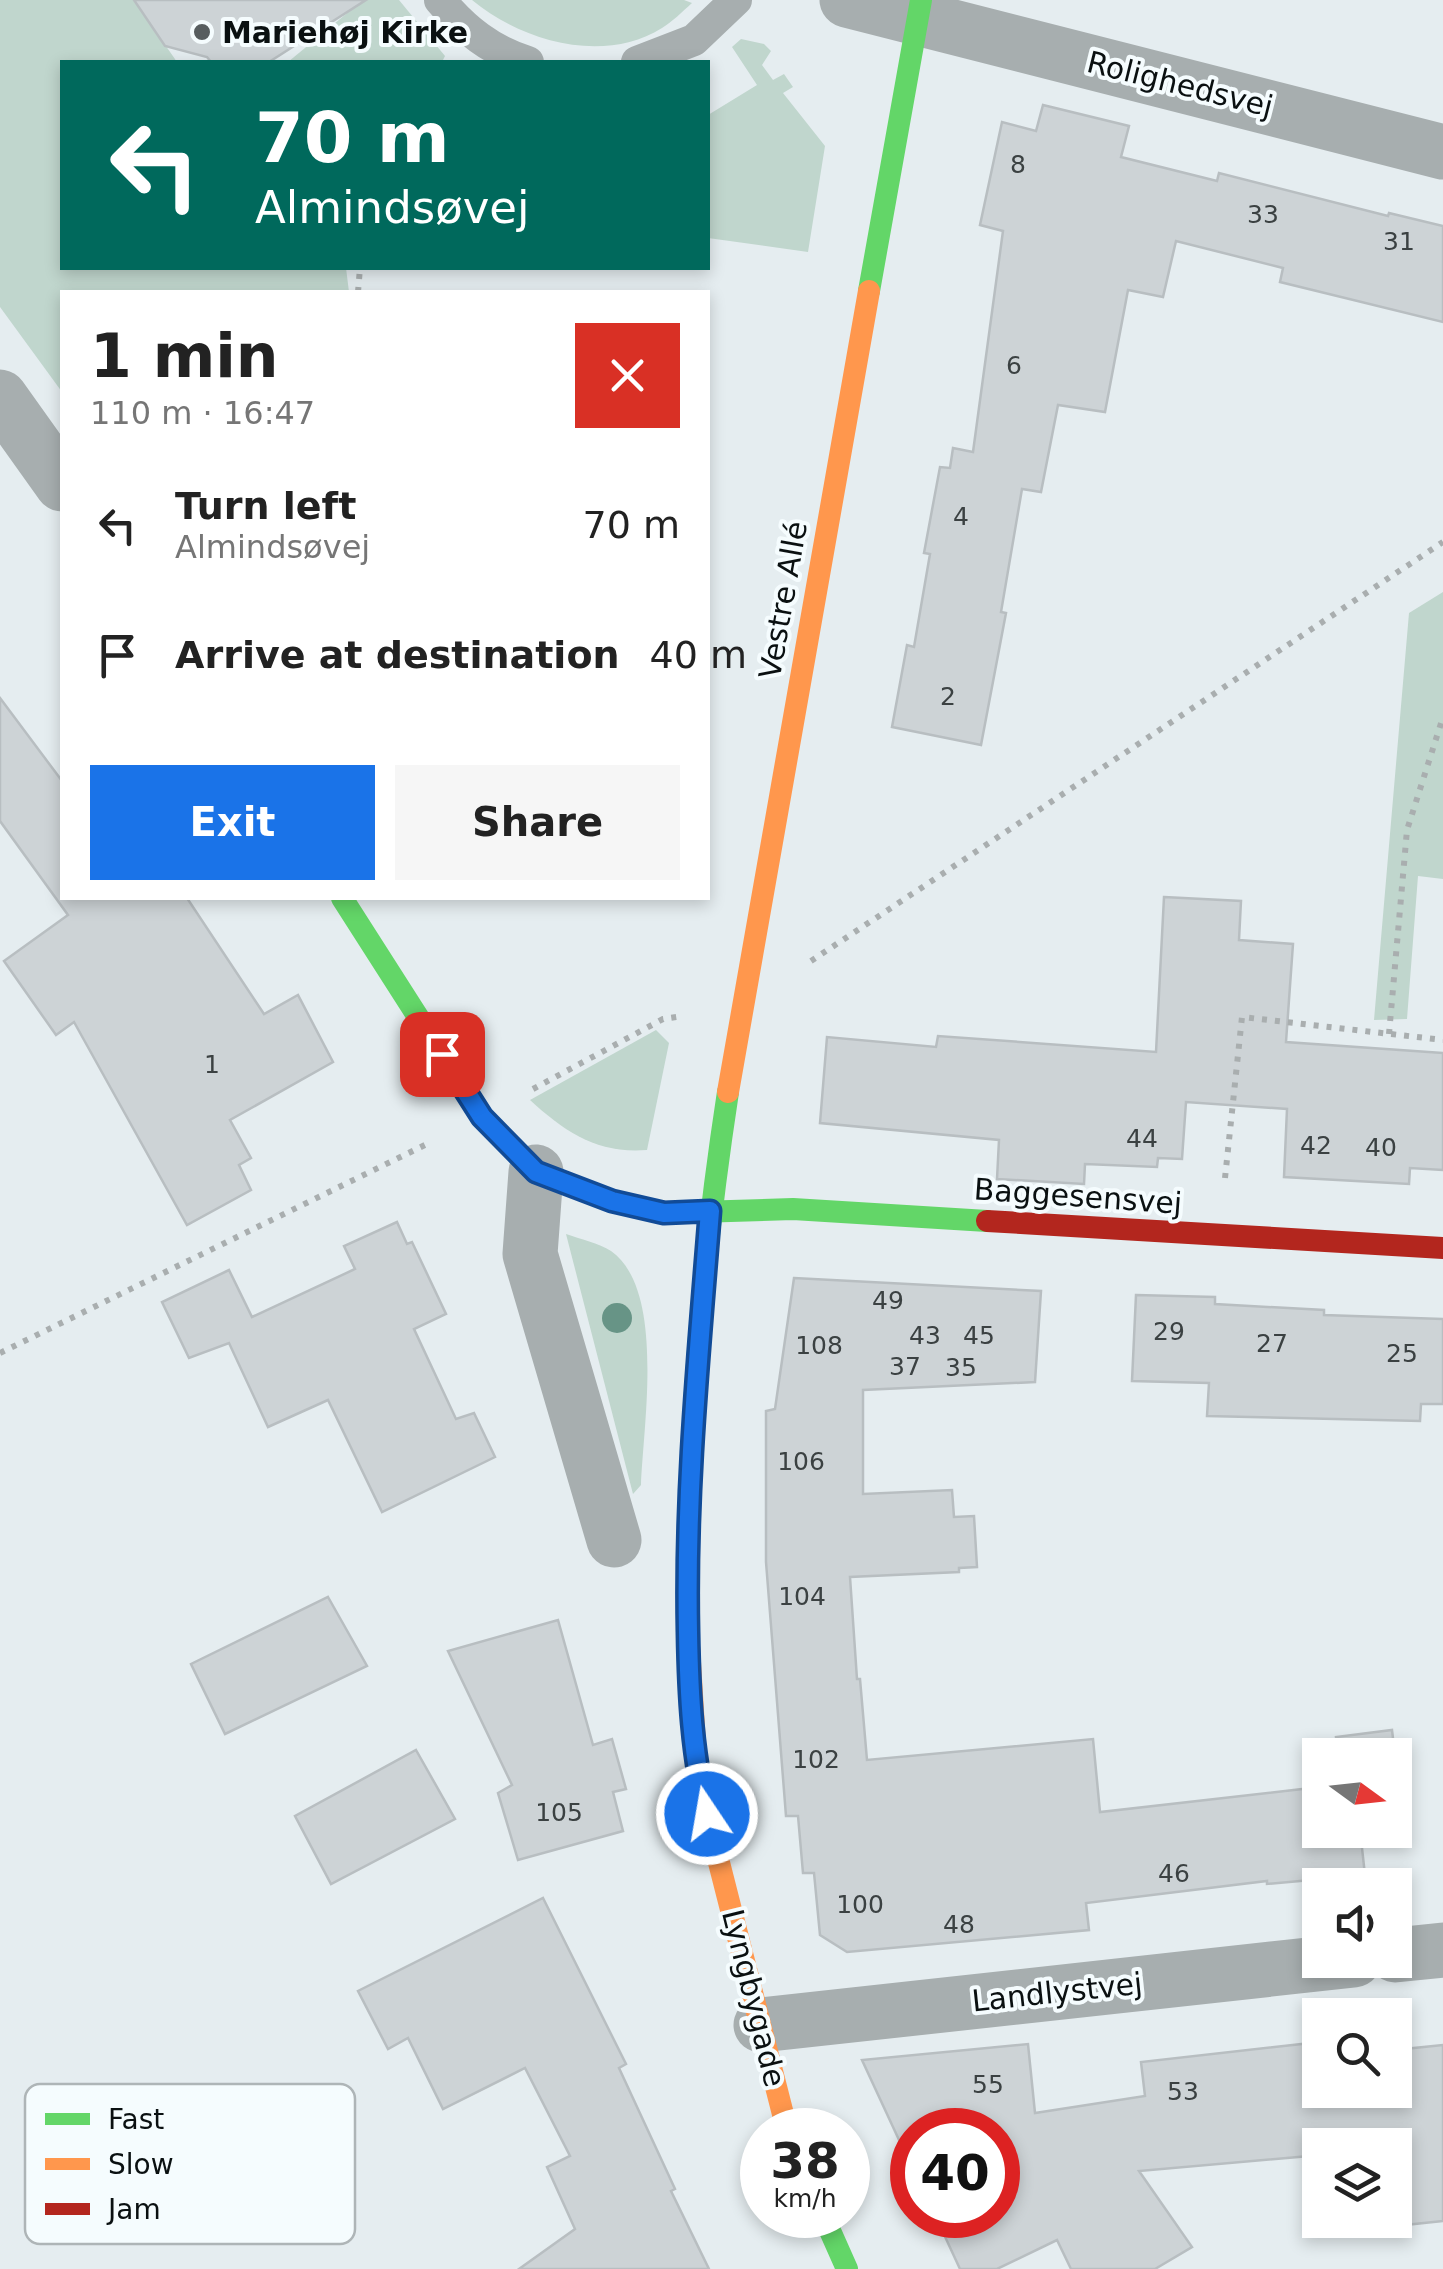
<!DOCTYPE html>
<html lang="en">
<head>
<meta charset="utf-8">
<style>
	:root { --surface:#fff; --page:#f6f6f6; --text:#222; --muted:#767676; --accent:#1a73e8 }
	body { margin:0; font-family:"DejaVu Sans",sans-serif; background:var(--page); color:var(--text); height:100vh; display:flex; flex-direction:column; font-size:38px; white-space:nowrap }
	* { box-sizing:border-box; margin:0 }
	p { font-size:32px; color:var(--muted) }
	.icon { flex:none; width:55px; height:55px; fill:none; stroke:currentColor; stroke-width:2; stroke-linecap:round; stroke-linejoin:round }
	.map { position:relative; flex:1; overflow:hidden }
	.panel { position:absolute; left:60px; top:290px; width:650px; height:610px; display:flex; flex-direction:column; background:var(--surface); border-radius:0px; box-shadow:0 5px 15px #0003 }
	.panel>* { flex:none }
	.top-card { position:absolute; left:60px; top:60px; width:650px; height:210px; border-radius:0px; box-shadow:0 5px 15px #0003; background:#00695c; color:#fff; overflow:hidden }
	.needle { width:65px; rotate:105deg }
	.tools { position:absolute; left:1302px; top:1738px; display:grid; gap:20px }
	.tools a { display:grid; place-items:center; width:110px; height:110px; border-radius:0px; background:var(--surface); box-shadow:0 5px 15px #0003; font-size:50px }
	.speed { position:absolute; left:740px; top:2108px; display:flex; gap:20px; font-size:50px; font-weight:700; text-align:center }
	.speed>* { display:grid; place-content:center; width:130px; height:130px; border-radius:50%; background:var(--surface); box-shadow:0 5px 15px #0003; line-height:1 }
	.speed small { font-size:25px; font-weight:400 }
	.speed .limit { border:15px solid #d22; background:#fff; color:#111 }
	.pin { position:absolute; display:grid; place-items:center; width:85px; height:85px; color:#fff; margin:-42px; border-radius:20px; box-shadow:0 5px 15px #0006 }
	.me { position:absolute; width:110px; margin:-55px; rotate:348deg; stroke-linejoin:round; filter:drop-shadow(0 0 8px #0008) }
	.turn { display:flex; align-items:center; gap:35px; height:210px; padding:0 30px; font-size:45px }
	.turn .icon { width:130px; height:130px; stroke-width:2.5 }
	.turn b { display:block; font-size:70px; line-height:85px }
	.round { display:grid; place-items:center; flex:none; width:105px; height:105px; border-radius:0px; background:var(--page) }
	.overview { display:flex; align-items:center; justify-content:space-between; height:170px; padding:0 30px }
	h1 { font-size:60px; font-weight:800; line-height:75px }
	.cta { display:flex; gap:20px; margin-top:auto; padding:20px 30px }
	.cta a { flex:1; height:115px; border-radius:0px; background:var(--accent); color:#fff; font-size:40px; font-weight:800; line-height:115px; text-align:center }
	.cta a+a { background:var(--page); color:var(--text) }
	ul { padding:0; list-style:none }
	li { display:flex; align-items:center; gap:30px; height:130px; padding:0 30px }
	li div { flex:1 }
	li b { display:block; font-size:38px }
	li em { font-style:normal }
	.map>svg:first-child { display:block }
	.green { fill:#c0d6cd }
	.building { fill:#cdd3d6; stroke:#b8bec1; stroke-width:2.5 }
	.lines { fill:none; stroke-linecap:round; stroke-linejoin:round }
	.path { stroke:#a9aeaf; stroke-width:6; stroke-dasharray:5 8; stroke-linecap:butt }
	.lane { stroke:#a7aeaf; stroke-width:32 }
	.street { stroke:#a7aeaf; stroke-width:55 }
	.fast { stroke:#63d668; stroke-width:22 }
	.slow { stroke:#ff974d; stroke-width:22 }
	.jam { stroke:#b3261e; stroke-width:22 }
	.tree { fill:#679486 }
	.route-casing { stroke:#114b97; stroke-width:25 }
	.route { stroke:#1a73e8; stroke-width:18 }
	.poi-dot { fill:#575d5f; stroke:#f5fcfe; stroke-width:4 }
	.labels { text-anchor:middle; dominant-baseline:central; stroke-width:8; stroke-linejoin:round; paint-order:stroke }
	.number-label { font-size:25px; fill:#3b4142 }
	.poi-label { font-size:30px; font-weight:bold; fill:#0a1011; stroke:#f5fcfe; text-anchor:start }
	.street-label { font-size:30px; fill:#0a1011; stroke:#f5fcfe }
	.key { fill:#f5fcfe; stroke:#aeb5b7; stroke-width:2.5 }
	.key-label { font-size:28px; fill:#0a1011 }
</style>
</head>
<body>
<div class="map">
<svg width="1443" height="2269" viewBox="0 0 1443 2269">
	<rect width="100%" height="100%" fill="#e5edf0"/>
	<g class="green">
		<path d="M0 0H134L177 62H62V268H346L349 292H62V392L0 307Z"/>
		<path d="M363 0H399L445 56 442 62H288Z"/>
		<path d="M472 0H684L692 3C682 12 672 22 662 28 603 65 521 41 472 0Z"/>
		<path d="M741 39 764 44 771 51 762 65 773 80 784 74 793 87 783 93 825 146 808 252 708 238V115L757 85 732 47Z"/>
		<path d="M1443 592V879L1418 876 1407 1019 1374 1020 1409 613Z"/>
		<path d="M656 1030 669 1043 647 1150C597 1154 565 1132 530 1100Z"/>
		<path d="M566 1234C580 1239 599 1243 611 1251 666 1290 643 1426 641 1485L633 1494Z"/>
	</g>
	<g class="building">
		<path d="M134 0H366L269 62H211L207 57 165 46Z"/>
		<path d="M1043 105 1129 126 1121 157 1217 181 1219 173 1388 216 1389 213 1443 226V322L1280 282 1283 268 1176 241 1163 297 1128 290 1105 412 1058 405 1041 492 1022 489 1001 612 1006 613 981 745 892 727 907 645 914 647 930 554 924 553 940 467 950 468 953 448 973 452 1003 231 980 225 1002 122 1036 131Z"/>
		<path d="M0 698 62 781V898H187L264 1014 298 995 333 1062 230 1120 251 1158 239 1165 251 1190 187 1225 74 1022 56 1035 4 961 68 915 0 821Z"/>
		<path d="M1164 897 1241 901 1239 940 1293 944 1286 1042 1443 1053V1170L1410 1168 1409 1184 1284 1177 1287 1109 1186 1102 1182 1159 1158 1158 1157 1167 1085 1164 1084 1184 997 1179 999 1140 820 1123 827 1037 936 1047 938 1036 1156 1052Z"/>
		<path d="M397 1222 407 1244 412 1242 446 1314 414 1329 456 1419 474 1413 495 1457 382 1512 328 1400 268 1427 229 1343 189 1358 162 1302 229 1270 252 1317 355 1269 344 1246Z"/>
		<path d="M794 1278 1041 1291 1035 1382 863 1390V1494L952 1490 954 1517 974 1516 977 1567 959 1568V1572L850 1577 857 1679H860L867 1760 1093 1739 1100 1812 1320 1787V1830H1360L1365 1875 1267 1884V1881L1086 1903 1089 1930 847 1952 820 1935 814 1873H803L798 1816H786L766 1562V1411L775 1409Z"/>
		<path d="M1136 1295 1215 1297V1304L1324 1310V1315L1443 1319V1404H1421L1420 1421 1207 1416 1209 1383 1132 1381Z"/>
		<path d="M328 1597 367 1666 225 1734 191 1664Z"/>
		<path d="M558 1620 593 1745 612 1739 626 1789 613 1792 623 1831 518 1860 498 1793 512 1785 448 1651Z"/>
		<path d="M1392 1730 1395 1755H1338L1336 1737Z"/>
		<path d="M416 1750 455 1819 331 1884 295 1816Z"/>
		<path d="M543 1898 626 2064 619 2068 675 2189 671 2191 709 2269H519L575 2229 547 2167 570 2156 525 2068 443 2109 408 2038 388 2049 358 1991Z"/>
		<path d="M1320 2042V2090H1395V2050L1443 2045V2221L1395 2226V2145H1320V2155L1139 2171 1192 2247 1155 2269H1071L1057 2240 997 2269H960L935 2215H998V2130H912V2168L862 2060 1028 2044 1035 2113 1145 2096 1141 2062Z"/>
	</g>
	<g class="lines">
		<g class="path">
			<path d="M358 292 360 268"/>
			<path d="M811 961 1443 542"/>
			<path d="M1389 1034 1407 830 1443 717"/>
			<path d="M533 1089 663 1019 683 1016"/>
			<path d="M1225 1178 1242 1017 1443 1040"/>
			<path d="M0 1353 429 1143"/>
		</g>
		<g class="lane">
			<path d="M440 0C464 29 491 51 528 62"/>
			<path d="M637 62 694 40 736 0"/>
		</g>
		<g class="street">
			<path d="M847 0 1443 152"/>
			<path d="M0 397 62 484"/>
			<path d="M536 1172 530 1254 614 1540"/>
			<path d="M1395 1955 1443 1950"/>
			<path d="M761 2025 1354 1960"/>
		</g>
		<g class="fast">
			<path d="M869 291 921 0"/>
			<path d="M342 898 482 1117 536 1172 612 1201 664 1213 793 1209 987 1221"/>
			<path d="M689 1646C685 1461 700 1275 728 1092"/>
			<path d="M823 2215 847 2269"/>
		</g>
		<g class="slow">
			<path d="M728 1092 869 291"/>
			<path d="M689 1646 697 1776 787 2130"/>
		</g>
		<path class="jam" d="M987 1221 1443 1248"/>
	</g>
	<circle class="tree" cx="617" cy="1318" r="15"/>
	<g class="lines">
		<defs>
			<path id="route" d="M442 1054 482 1117 536 1172 612 1201 664 1213 710 1211C699 1351 685 1491 688 1632 689 1693 692 1755 707 1814"/>
		</defs>
		<use href="#route" class="route-casing"/>
		<use href="#route" class="route"/>
	</g>
	<circle class="poi-dot" cx="202" cy="32" r="10"/>
	<g class="labels">
		<g class="number-label">
			<text x="1018" y="164">8</text>
			<text x="1263" y="214">33</text>
			<text x="1399" y="241">31</text>
			<text x="1014" y="365">6</text>
			<text x="961" y="516">4</text>
			<text x="948" y="696">2</text>
			<text x="212" y="1064">1</text>
			<text x="1142" y="1138">44</text>
			<text x="1316" y="1145">42</text>
			<text x="1381" y="1147">40</text>
			<text x="888" y="1300">49</text>
			<text x="1169" y="1331">29</text>
			<text x="925" y="1335">43</text>
			<text x="979" y="1335">45</text>
			<text x="1272" y="1343">27</text>
			<text x="819" y="1345">108</text>
			<text x="1402" y="1353">25</text>
			<text x="905" y="1366">37</text>
			<text x="961" y="1367">35</text>
			<text x="801" y="1461">106</text>
			<text x="802" y="1596">104</text>
			<text x="816" y="1759">102</text>
			<text x="559" y="1812">105</text>
			<text x="1174" y="1873">46</text>
			<text x="860" y="1904">100</text>
			<text x="959" y="1924">48</text>
			<text x="988" y="2084">55</text>
			<text x="1183" y="2091">53</text>
		</g>
		<g class="poi-label">
			<text x="222" y="32">Mariehøj Kirke</text>
		</g>
		<g class="street-label">
			<text transform="translate(1180 84) rotate(14)">Rolighedsvej</text>
			<text transform="translate(783 600) rotate(-80)">Vestre Allé</text>
			<text transform="translate(1078 1196) rotate(4)">Baggesensvej</text>
			<text transform="translate(1057 1992) rotate(-6)">Landlystvej</text>
			<text transform="translate(754 1998) rotate(76)">Lyngbygade</text>
		</g>
	</g>
	<rect x="25" y="2084" width="330" height="160" rx="15" class="key"/>
	<rect x="45" y="2113" width="45" height="12" fill="#63d668"/>
	<rect x="45" y="2158" width="45" height="12" fill="#ff974d"/>
	<rect x="45" y="2203" width="45" height="12" fill="#b3261e"/>
	<g class="key-label">
		<text x="108" y="2129">Fast</text>
		<text x="108" y="2174">Slow</text>
		<text x="108" y="2219">Jam</text>
	</g>
</svg>
<div class="tools">
<a><svg class="needle" viewBox="-14 -14 28 28"><path d="M0-13l5 13h-10z" fill="#e53935"/><path d="M0 13l5-13h-10z" fill="#767676"/></svg></a>
<a><svg class="icon" aria-label="sound" viewBox="0 0 24 24"><path d="M4 9h4l5-4v14l-5-4H4zM17 9q2 3 0 6"/></svg></a>
<a><svg class="icon" aria-label="search" viewBox="0 0 24 24"><circle cx="10" cy="10" r="6"/><path d="M15 15l6 6"/></svg></a>
<a><svg class="icon" aria-label="layers" viewBox="0 0 24 24"><path d="M12 4l9 5-9 5-9-5zM3 14l9 5 9-5"/></svg></a>
</div>
<div class="speed"><div>38<small>km/h</small></div><div class="limit">40</div></div>
<div class="pin" style="left:442px;top:1054px;background:#d93025"><svg class="icon" aria-label="arrive" viewBox="0 0 24 24"><path d="M6 21V4h12l-3 4 3 4H6"/></svg></div>
<svg class="me" style="left:707px;top:1814px" viewBox="-20 -20 40 40"><circle r="17" fill="#1a73e8" stroke="#fff" stroke-width="3"/><path d="M0-11L8 9 0 5-8 9z" fill="#fff"/></svg>
<div class="top-card">
<div class="turn"><svg class="icon" aria-label="left" viewBox="0 0 24 24"><path d="M17 20v-9H6M10 6l-5 5 5 5"/></svg><div><b>70 m</b>Almindsøvej</div></div>
</div>
<section class="panel">
<div class="overview"><div><h1>1 min</h1><p>110 m · 16:47</p></div><a class="round" style="background:#d93025;color:#fff"><svg class="icon" aria-label="close" viewBox="0 0 24 24"><path d="M6 6l12 12M18 6L6 18"/></svg></a></div>
<ul>
<li><svg class="icon" aria-label="left" viewBox="0 0 24 24"><path d="M17 20v-9H6M10 6l-5 5 5 5"/></svg><div><b>Turn left</b><p>Almindsøvej</p></div><em>70 m</em></li>
<li><svg class="icon" aria-label="arrive" viewBox="0 0 24 24"><path d="M6 21V4h12l-3 4 3 4H6"/></svg><div><b>Arrive at destination</b></div><em>40 m</em></li>
</ul>
<div class="cta"><a>Exit</a><a>Share</a></div>
</section>
</div>
</body>
</html>
